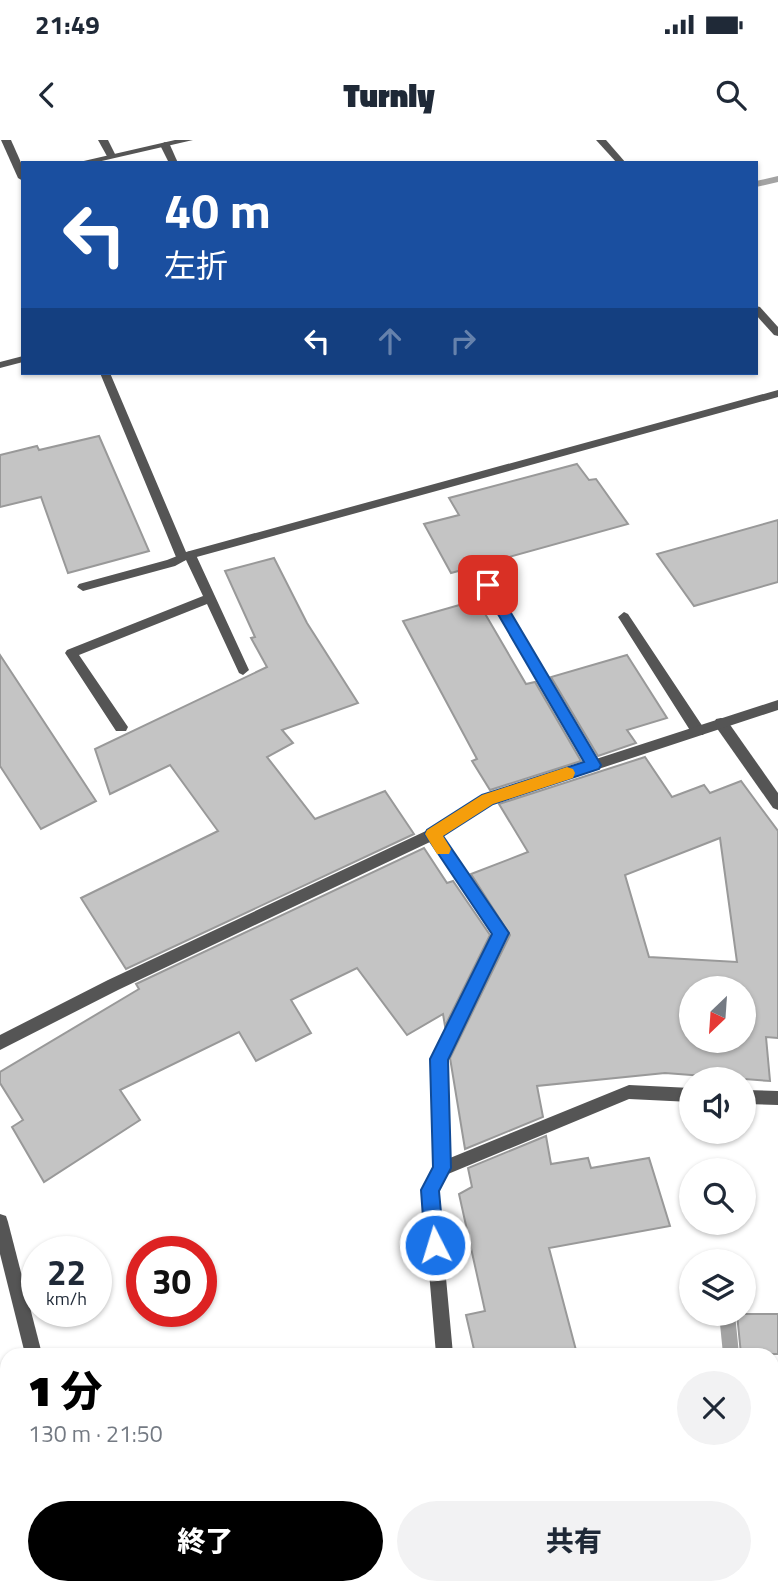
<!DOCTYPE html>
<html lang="ja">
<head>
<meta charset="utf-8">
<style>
	:root { --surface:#fff; --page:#f2f2f3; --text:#1f2937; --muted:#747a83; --accent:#000 }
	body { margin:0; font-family:"Titillium Web","Noto Sans JP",sans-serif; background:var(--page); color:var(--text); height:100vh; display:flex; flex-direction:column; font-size:26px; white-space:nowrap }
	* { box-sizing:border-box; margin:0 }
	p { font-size:23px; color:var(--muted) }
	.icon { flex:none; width:38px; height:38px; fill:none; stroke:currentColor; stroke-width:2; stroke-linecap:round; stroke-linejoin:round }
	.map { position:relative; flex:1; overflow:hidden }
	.details { position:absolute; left:0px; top:1208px; width:779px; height:247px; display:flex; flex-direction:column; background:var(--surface); border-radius:21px 21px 0 0; box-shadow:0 2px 5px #0004 }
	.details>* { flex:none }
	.guide { position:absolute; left:21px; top:21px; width:737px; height:214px; border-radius:0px; box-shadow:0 2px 5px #0004; background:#1a4fa0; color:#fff; overflow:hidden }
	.needle { width:46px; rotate:205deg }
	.controls { position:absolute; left:679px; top:836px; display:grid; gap:14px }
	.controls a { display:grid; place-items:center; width:77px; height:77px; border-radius:50%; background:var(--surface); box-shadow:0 2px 5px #0004; font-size:35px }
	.speed { position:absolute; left:21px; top:1096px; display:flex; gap:14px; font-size:35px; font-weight:700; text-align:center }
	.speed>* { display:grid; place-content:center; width:91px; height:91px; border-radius:50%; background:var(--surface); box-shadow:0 2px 5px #0004; line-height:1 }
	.speed small { font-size:18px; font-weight:400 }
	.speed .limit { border:10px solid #d22; background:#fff; color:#111 }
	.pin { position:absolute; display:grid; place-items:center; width:60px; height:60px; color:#fff; margin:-30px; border-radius:14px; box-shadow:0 4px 10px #0006 }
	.me { position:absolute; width:77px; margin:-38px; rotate:355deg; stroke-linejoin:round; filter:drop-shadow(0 0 5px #0008) }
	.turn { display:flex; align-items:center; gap:24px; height:147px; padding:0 28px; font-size:32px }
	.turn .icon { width:91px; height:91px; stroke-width:2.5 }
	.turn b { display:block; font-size:49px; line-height:60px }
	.lanes { display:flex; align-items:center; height:66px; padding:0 28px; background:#0003; justify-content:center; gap:35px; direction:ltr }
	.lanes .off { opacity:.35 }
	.round { display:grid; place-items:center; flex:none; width:74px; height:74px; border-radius:37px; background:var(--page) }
	.head { display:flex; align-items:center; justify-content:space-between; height:119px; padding:0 28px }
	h1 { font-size:42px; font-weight:800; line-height:52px; color:var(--accent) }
	.action { display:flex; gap:14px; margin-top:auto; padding:14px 28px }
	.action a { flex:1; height:80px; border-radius:42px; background:var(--accent); color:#fff; font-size:28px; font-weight:800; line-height:80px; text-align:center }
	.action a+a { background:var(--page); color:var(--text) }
	.status { display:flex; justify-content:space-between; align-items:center; height:49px; padding:0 35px; background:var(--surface); direction:ltr }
	.status svg { height:19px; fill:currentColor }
	header { display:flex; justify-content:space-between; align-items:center; height:91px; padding:0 28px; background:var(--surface); font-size:32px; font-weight:800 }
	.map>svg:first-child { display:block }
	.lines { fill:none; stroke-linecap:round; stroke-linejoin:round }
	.stream { fill:#a3a3a3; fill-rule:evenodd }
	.building { fill:#c4c4c4; stroke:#999; stroke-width:2; fill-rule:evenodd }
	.service { fill:#555; fill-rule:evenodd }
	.minor { fill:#555; fill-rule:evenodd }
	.route { fill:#1a73e8; stroke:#114b97; stroke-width:2 }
	.slow { fill:#f59e0b }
</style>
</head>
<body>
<div class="status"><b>21:49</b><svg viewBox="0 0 49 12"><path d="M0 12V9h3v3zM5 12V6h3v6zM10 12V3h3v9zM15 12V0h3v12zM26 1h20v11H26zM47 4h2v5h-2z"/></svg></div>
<header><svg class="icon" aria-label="back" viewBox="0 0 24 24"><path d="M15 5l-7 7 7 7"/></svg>Turnly<svg class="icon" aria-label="search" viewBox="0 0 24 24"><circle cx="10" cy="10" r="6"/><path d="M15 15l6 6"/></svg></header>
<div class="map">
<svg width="778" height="1453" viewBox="0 0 778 1453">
	<rect width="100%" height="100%" fill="#fff"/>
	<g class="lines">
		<g class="stream">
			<path d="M778 36V42L756 47V41Z"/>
			<path d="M719 1174H735L739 1214H723Z"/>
			<rect x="745" y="1447" width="18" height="6"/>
		</g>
	</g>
	<g class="building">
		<path d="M99 296 149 411 68 433 41 357 0 367V315L37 306 39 310Z"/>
		<path d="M577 324 589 340 596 339 628 384 451 433 424 384 459 375 449 358Z"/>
		<path d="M778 380V442L694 466 657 414Z"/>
		<path d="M274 418 307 483 358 563 282 590 293 603 267 617 315 679 385 651 414 694 126 829 81 758 218 691 170 625 110 654 95 609 267 527 251 498 255 497 225 431Z"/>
		<path d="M477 460 526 544 535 542 581 621 490 650 472 621 477 619 403 481Z"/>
		<path d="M0 515 96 661 41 689 0 626Z"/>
		<path d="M627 515 667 578 627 590 636 603 598 616 551 537Z"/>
		<path d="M645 617 672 657 704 645 710 653 741 641 778 691V898L766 897 770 941 665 933 537 946 543 977 465 1009 450 918 510 795 471 734 528 712 499 664ZM720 698 737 822 649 817 625 735ZM691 849H744V901H691Z"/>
		<path d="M424 708 447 743 453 741 490 795 445 886 443 874 407 895 357 828 291 860 311 893 256 921 239 892 120 950 140 980 44 1042 12 987 23 980 0 943V932L139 849 136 844Z"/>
		<path d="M546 996 551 1024 588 1018 591 1028 649 1018 670 1086 549 1108 577 1214H475L466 1175 485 1171 459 1054 472 1047 468 1028Z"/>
		<path d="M737 1174H778V1214H741Z"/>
	</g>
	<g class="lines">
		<g class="service">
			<path d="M98 0H108L116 16 114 18H108Z"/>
			<path d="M165 2 170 5 178 23H169L160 5Z"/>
			<path d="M190 411 196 415 249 530 243 535 239 533 207 464 79 515 128 587 126 591H116L67 516 65 513 67 510 203 456 186 420 175 426 83 451 77 447 79 444 167 420Z"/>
			<path d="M488 441 492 442 598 621 600 625 598 629H588L482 445Z"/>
			<path d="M624 472 628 474 703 587 705 591 703 595H693L620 480 618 477Z"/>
			<path d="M721 578 726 579 778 653V670L773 668 716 587 714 583 716 579Z"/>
		</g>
		<g class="minor">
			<path d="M1 0H11L23 27V41L18 38Z"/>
			<path d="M175 0H193L93 23H75Z"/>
			<path d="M596 0H606L626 23H617Z"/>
			<path d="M756 166 760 167 778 187V196L774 195 756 175Z"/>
			<path d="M23 216V222L0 228V222Z"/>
			<path d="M100 233H110L186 412 778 250V257L182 421 176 417Z"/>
			<path d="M778 560V570L492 664 442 696 508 794 447 919 450 1018 629 945 691 948V962L629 959 448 1034 438 1051 453 1214H436L422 1050 434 1028 431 919 493 795 430 702 118 850 0 910V895L108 840 428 690 482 656Z"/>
			<path d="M744 950 778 951V965L744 964Z"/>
			<path d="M0 1074 6 1076 8 1082 42 1214H25L0 1114Z"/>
			<path d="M92 1447H111L112 1453H94Z"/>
		</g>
	</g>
	<path class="route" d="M488 440 492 441 601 625 599 629 493 664 443 696 509 793 448 920 451 1028 439 1051 444 1105 441 1111 435 1114 428 1111 425 1105 421 1050 433 1027 430 919 492 794 425 694 427 690 482 655 584 622 481 445Z"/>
	<path class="slow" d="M567 627 573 629 575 633 573 638 493 664 443 696 451 709 449 714H437L425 694 427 690 482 655Z"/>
</svg>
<div class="controls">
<a><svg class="needle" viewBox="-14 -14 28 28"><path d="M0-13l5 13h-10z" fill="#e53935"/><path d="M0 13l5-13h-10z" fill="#747a83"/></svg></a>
<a><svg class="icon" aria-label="sound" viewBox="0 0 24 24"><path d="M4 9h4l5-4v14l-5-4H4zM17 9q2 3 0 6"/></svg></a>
<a><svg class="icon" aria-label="search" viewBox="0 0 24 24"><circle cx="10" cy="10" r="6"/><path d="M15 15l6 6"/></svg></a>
<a><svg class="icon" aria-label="layers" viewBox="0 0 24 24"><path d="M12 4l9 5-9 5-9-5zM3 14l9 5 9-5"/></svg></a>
</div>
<div class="speed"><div>22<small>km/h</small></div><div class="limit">30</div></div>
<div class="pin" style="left:488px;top:445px;background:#d93025"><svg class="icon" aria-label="arrive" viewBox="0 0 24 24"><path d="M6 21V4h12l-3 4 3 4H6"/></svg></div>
<svg class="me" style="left:435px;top:1105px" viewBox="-20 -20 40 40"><circle r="17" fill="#1a73e8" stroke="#fff" stroke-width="3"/><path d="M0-11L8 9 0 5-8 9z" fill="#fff"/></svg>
<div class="guide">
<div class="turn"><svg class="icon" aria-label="left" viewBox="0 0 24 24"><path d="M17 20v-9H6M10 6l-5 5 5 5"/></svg><div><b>40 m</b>左折</div></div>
<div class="lanes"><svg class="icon" aria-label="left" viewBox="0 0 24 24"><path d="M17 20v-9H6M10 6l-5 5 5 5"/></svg><svg class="icon off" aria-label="ahead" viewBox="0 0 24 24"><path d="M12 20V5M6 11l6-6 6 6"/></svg><svg class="icon off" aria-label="right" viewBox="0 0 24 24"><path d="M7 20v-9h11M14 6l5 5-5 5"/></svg></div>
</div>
<section class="details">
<div class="head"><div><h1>1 分</h1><p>130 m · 21:50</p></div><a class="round"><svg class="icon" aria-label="close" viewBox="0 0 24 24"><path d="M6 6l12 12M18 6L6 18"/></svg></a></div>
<div class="action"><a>終了</a><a>共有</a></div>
</section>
</div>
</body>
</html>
